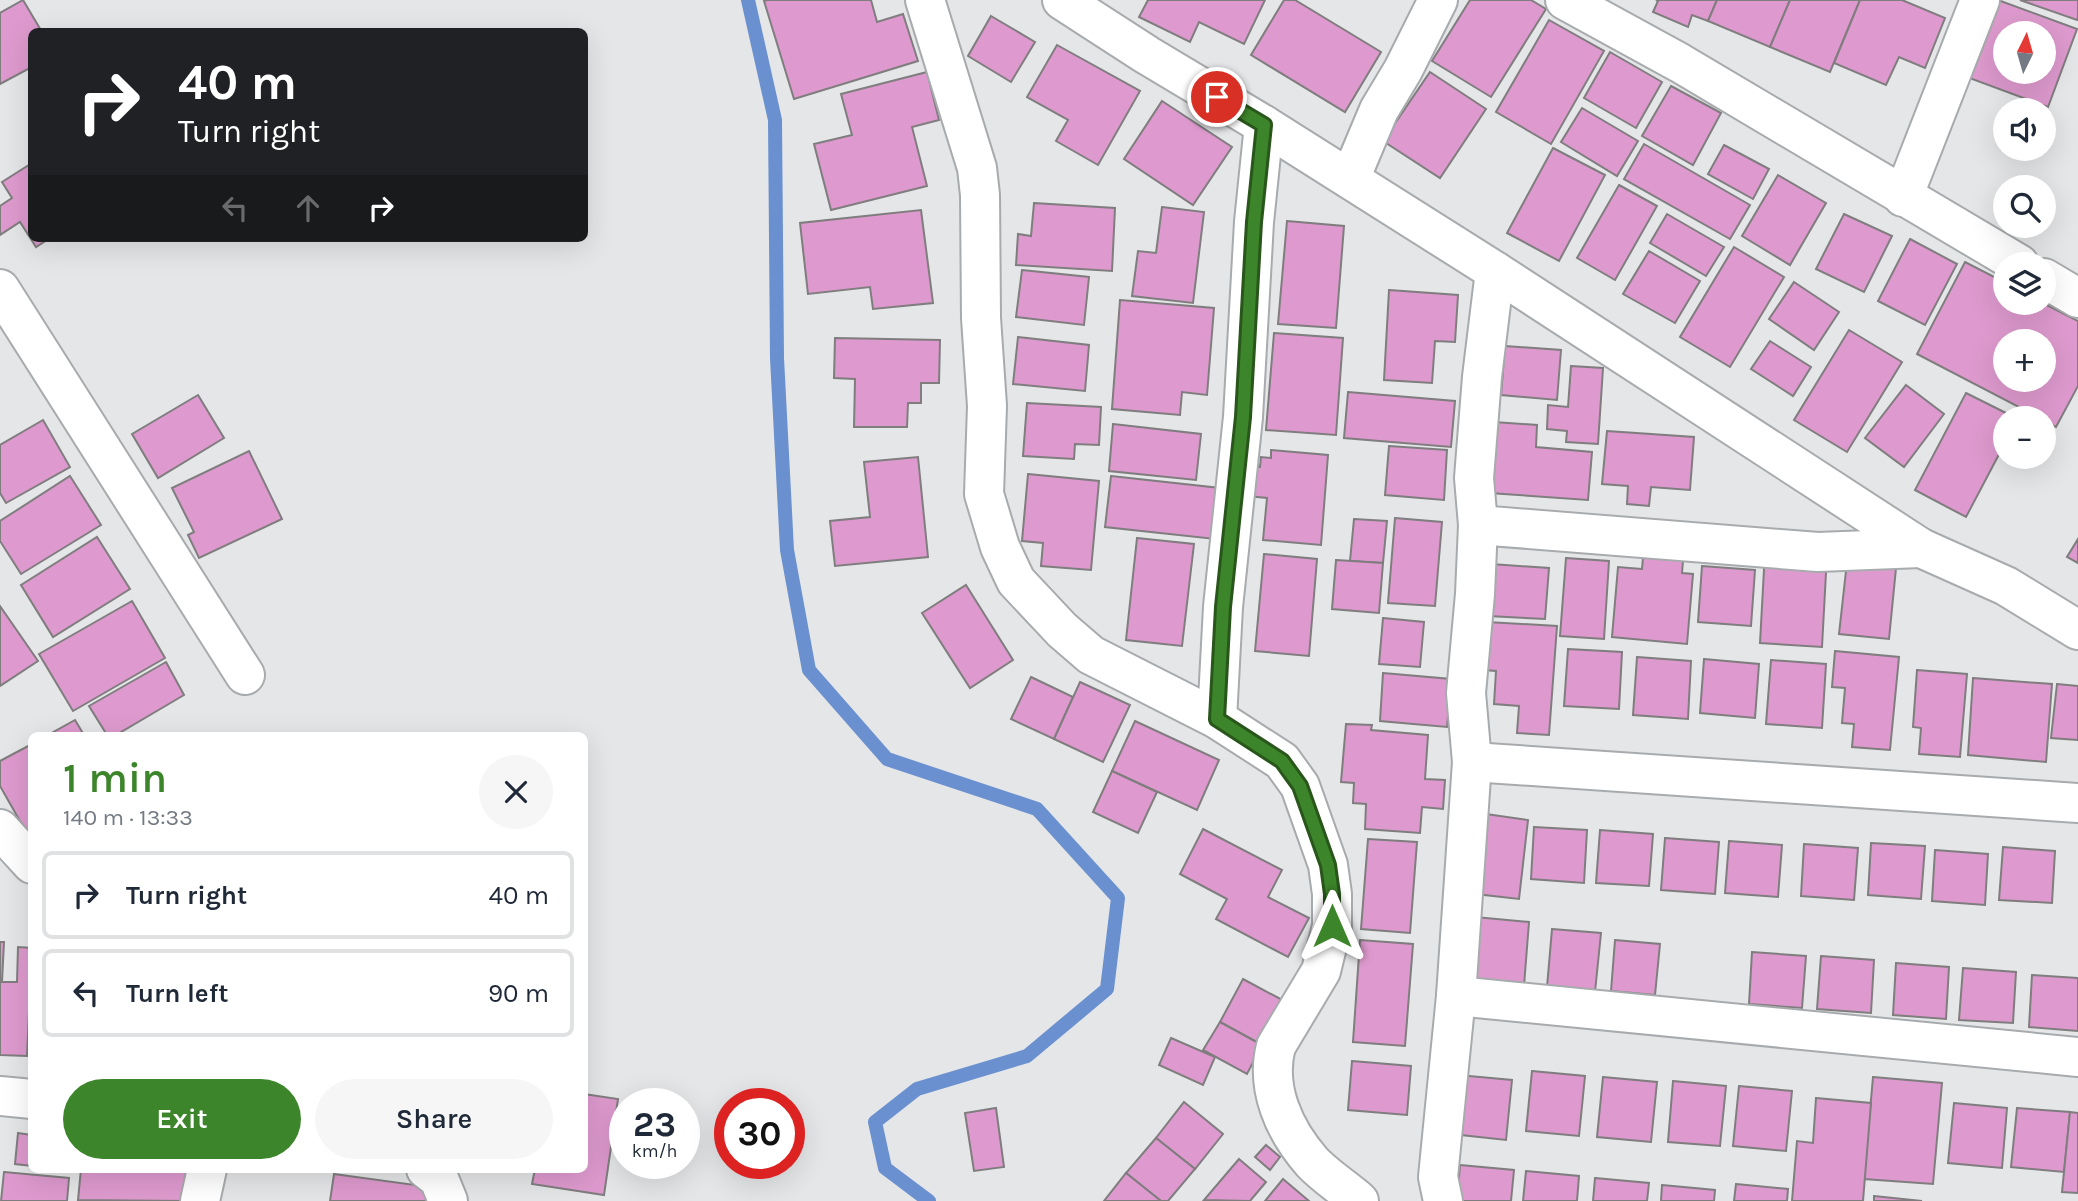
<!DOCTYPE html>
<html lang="en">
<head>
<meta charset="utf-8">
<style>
	:root { --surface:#fff; --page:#f6f6f7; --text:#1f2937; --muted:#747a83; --line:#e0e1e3; --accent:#3d852a }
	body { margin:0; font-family:Karla,sans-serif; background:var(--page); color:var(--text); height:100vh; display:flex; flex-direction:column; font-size:26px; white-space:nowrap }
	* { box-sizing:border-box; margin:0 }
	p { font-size:23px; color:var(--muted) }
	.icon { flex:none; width:38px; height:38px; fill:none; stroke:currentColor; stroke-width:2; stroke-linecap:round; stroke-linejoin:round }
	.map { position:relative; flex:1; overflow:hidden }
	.sheet { position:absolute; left:28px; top:732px; width:560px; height:441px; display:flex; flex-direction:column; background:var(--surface); border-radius:10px; box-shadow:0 7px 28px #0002 }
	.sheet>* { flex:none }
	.hud { position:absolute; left:28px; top:28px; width:560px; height:214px; border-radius:10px; box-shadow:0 7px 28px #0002; background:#202124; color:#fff; overflow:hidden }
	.needle { width:46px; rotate:5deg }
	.tools { position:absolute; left:1993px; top:21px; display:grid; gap:14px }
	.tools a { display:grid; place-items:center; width:63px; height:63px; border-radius:50%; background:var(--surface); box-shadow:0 7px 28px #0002; font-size:35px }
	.speed { position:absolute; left:609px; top:1088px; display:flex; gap:14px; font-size:35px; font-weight:700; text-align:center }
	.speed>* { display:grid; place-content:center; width:91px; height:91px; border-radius:50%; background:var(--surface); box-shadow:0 7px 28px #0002; line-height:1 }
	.speed small { font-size:18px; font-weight:400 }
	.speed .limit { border:10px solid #d22; background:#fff; color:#111 }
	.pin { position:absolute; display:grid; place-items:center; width:60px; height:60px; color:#fff; margin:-30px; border:4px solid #fff; border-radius:50%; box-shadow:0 2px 7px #0007 }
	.me { position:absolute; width:77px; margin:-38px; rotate:0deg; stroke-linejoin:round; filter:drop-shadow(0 0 5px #0008) }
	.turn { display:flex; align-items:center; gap:24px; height:147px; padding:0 35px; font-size:32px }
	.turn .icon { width:91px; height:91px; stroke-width:2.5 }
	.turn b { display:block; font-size:49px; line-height:60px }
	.lanes { display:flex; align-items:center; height:66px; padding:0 35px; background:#0003; justify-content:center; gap:35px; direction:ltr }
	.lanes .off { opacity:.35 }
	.round { display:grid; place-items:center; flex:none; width:74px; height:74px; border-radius:37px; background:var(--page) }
	.headline { display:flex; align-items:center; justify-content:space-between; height:119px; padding:0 35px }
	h1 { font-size:42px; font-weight:600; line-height:52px; color:var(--accent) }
	.action { display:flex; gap:14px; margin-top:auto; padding:14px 35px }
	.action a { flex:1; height:80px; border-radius:42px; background:var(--accent); color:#fff; font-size:28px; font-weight:600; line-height:80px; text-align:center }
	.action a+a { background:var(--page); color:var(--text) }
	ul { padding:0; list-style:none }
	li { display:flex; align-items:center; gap:21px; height:88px; margin:0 14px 10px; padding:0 21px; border:4px solid var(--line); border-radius:10px }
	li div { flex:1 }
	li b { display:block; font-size:26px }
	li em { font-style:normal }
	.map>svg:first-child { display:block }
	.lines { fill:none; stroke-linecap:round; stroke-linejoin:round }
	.stream { stroke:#6a90d0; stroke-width:14 }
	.building { fill:#de9ace; stroke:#807d7f; stroke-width:2; fill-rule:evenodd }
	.street-casing { stroke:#a8abad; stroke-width:42 }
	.street { stroke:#fff; stroke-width:38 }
	.route-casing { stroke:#28561b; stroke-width:18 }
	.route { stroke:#3d852a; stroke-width:12 }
</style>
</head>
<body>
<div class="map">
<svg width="2078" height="1201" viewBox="0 0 2078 1201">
	<rect width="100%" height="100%" fill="#e4e6e8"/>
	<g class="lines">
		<path class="stream" d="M748 0 775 120 777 358 787 550 809 670 887 759 1037 809 1118 898 1107 989 1027 1056 917 1089 875 1122 885 1168 929 1201"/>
	</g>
	<g class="building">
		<path d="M23 0 42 32H32V67L0 84V13Z"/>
		<path d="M767 0H871L877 22 903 14 918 61 794 99 764 1Z"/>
		<path d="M1148 0H1265L1244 44 1199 22 1190 42 1139 17Z"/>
		<path d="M1284 0H1295L1381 52 1345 112 1251 55Z"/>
		<path d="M1470 0H1531L1546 9 1491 97 1432 61Z"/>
		<path d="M1656 0H1717L1708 21 1692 15 1688 27 1653 12 1658 1Z"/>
		<path d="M1717 0H1790L1770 47 1708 21Z"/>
		<path d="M1790 0H1860L1830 72 1770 47Z"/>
		<path d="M1860 0H1902L1945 18 1925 68 1899 57 1886 85 1834 63Z"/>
		<path d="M1998 0 2077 29 2048 107 1964 76ZM2006 33H2044V72H2006Z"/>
		<path d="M2020 0H2078V17L2077 20Z"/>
		<path d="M991 16 1035 42 1011 82 968 56Z"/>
		<path d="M1549 20 1604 51 1551 144 1496 112Z"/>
		<path d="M1057 45 1140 91 1098 165 1056 141 1068 120 1027 97Z"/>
		<path d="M1610 52 1662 82 1636 128 1584 98Z"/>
		<path d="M927 72 939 120 912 127 927 186 831 210 814 144 852 135 841 94Z"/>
		<path d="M1430 72 1486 109 1440 178 1383 141Z"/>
		<path d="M1671 86 1721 113 1693 165 1642 136Z"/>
		<path d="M1162 101 1232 147 1193 205 1124 159Z"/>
		<path d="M1582 108 1638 141 1617 176 1561 142Z"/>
		<path d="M1644 144 1750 205 1730 239 1624 179Z"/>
		<path d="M1724 145 1769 169 1753 199 1708 174Z"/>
		<path d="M1553 148 1605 175 1559 261 1507 233Z"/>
		<path d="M32 163V238H50L36 247 20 222 0 235V206L12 198 2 182Z"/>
		<path d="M1778 175 1826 203 1790 265 1742 236Z"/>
		<path d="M1619 185 1657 206 1615 280 1577 258Z"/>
		<path d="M1034 203 1115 208 1112 271 1016 265 1018 234 1031 236Z"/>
		<path d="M1162 207 1204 212 1193 303 1132 296 1138 251 1156 253Z"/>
		<path d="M921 210 933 303 873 309 870 287 808 294 800 223Z"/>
		<path d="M1667 214 1724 247 1706 276 1650 243Z"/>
		<path d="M1844 214 1892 236 1864 292 1816 269Z"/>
		<path d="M1287 221 1344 226 1336 328 1278 324Z"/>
		<path d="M1910 239 1957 264 1925 325 1878 301Z"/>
		<path d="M1734 247 1784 277 1730 367 1680 337Z"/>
		<path d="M1649 251 1700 281 1675 323 1623 294Z"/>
		<path d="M1965 262 2006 283V303H2043L2078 321V386L2056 427 2044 421V418H2040L1917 354ZM2006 341H2044V380H2006Z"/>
		<path d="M1022 270 1089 277 1084 325 1016 317Z"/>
		<path d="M1794 282 1839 312 1814 350 1769 319Z"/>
		<path d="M1389 290 1458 295 1455 342 1435 341 1432 383 1384 380Z"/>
		<path d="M1120 300 1214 308 1207 395 1182 392 1180 415 1112 409Z"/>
		<path d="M1849 330 1902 362 1847 452 1794 420Z"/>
		<path d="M1274 333 1343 338 1336 435 1266 430Z"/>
		<path d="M1018 337 1089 345 1085 391 1013 384Z"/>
		<path d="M835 338 940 340 939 383H921V403H908L907 427H854L855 379 834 378Z"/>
		<path d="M1770 341 1811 367 1793 396 1751 369Z"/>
		<path d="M1505 346 1561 350 1557 400 1501 395Z"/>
		<path d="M1571 366 1603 368 1598 444 1566 442 1567 431 1547 429 1548 405 1568 407Z"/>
		<path d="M1906 385 1944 414 1904 467 1865 438Z"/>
		<path d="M1348 392 1455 401 1451 447 1344 438Z"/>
		<path d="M1966 393 2016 418H2006V441L1966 517 1915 490Z"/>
		<path d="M198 395 224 438 158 478 132 434Z"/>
		<path d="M1027 403 1101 407 1099 445 1075 444 1074 459 1023 456Z"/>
		<path d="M43 420 70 467 6 503 0 493V445Z"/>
		<path d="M1494 422 1537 425 1536 447 1592 452 1588 500 1489 493Z"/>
		<path d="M1113 424 1201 434 1196 480 1109 471Z"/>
		<path d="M1607 431 1694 437 1690 490 1651 487 1649 506 1627 504 1628 486 1602 484Z"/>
		<path d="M1389 446 1447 450 1444 500 1385 495Z"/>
		<path d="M1271 450 1328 455 1321 545 1263 540 1267 498 1247 496 1250 466 1260 467 1261 457 1271 458Z"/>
		<path d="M249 451 282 519 199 558 188 535 194 532 172 488Z"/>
		<path d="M918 457 928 557 835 566 830 521 870 517 864 462Z"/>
		<path d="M1028 474 1099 481 1091 570 1041 566 1043 543 1022 541Z"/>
		<path d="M70 476 101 525 21 574 0 541V521Z"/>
		<path d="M1111 476 1220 488 1215 539 1105 527Z"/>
		<path d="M1395 518 1442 522 1435 606 1388 603Z"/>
		<path d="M1354 519 1387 521 1383 563 1350 561Z"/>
		<path d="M97 537 130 589 53 637 21 585Z"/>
		<path d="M1137 538 1194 544 1182 646 1126 640Z"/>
		<path d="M2078 539V563L2067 557Z"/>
		<path d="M1644 545 1684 549 1682 573 1693 574 1687 644 1612 637 1618 567 1642 569Z"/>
		<path d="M1765 551 1827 554 1822 647 1760 643Z"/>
		<path d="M1264 554 1317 559 1309 656 1255 651Z"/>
		<path d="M1566 558 1609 561 1604 639 1560 636Z"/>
		<path d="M1336 560 1383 563 1379 613 1332 609Z"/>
		<path d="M1847 562 1896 568 1889 639 1839 634Z"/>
		<path d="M1491 564 1549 568 1545 619 1488 616Z"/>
		<path d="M1702 566 1755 570 1751 626 1698 622Z"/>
		<path d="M966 585 1013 660 970 688 922 613Z"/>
		<path d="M132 601 165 658 73 711 39 654Z"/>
		<path d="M0 606 38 661 0 686Z"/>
		<path d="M1383 618 1424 622 1420 667 1379 664Z"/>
		<path d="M1487 622 1557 626 1549 735 1517 733 1519 706 1494 704 1496 671 1484 670Z"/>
		<path d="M1568 649 1622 652 1619 709 1564 706Z"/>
		<path d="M1835 651 1899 657 1890 750 1852 747 1854 724 1842 723 1845 688 1832 687Z"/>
		<path d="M1637 657 1691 661 1688 719 1633 715Z"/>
		<path d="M1704 659 1759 664 1755 718 1700 713Z"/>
		<path d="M1771 660 1826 664 1822 728 1766 724Z"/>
		<path d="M166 662 184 695 116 735H107L89 706Z"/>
		<path d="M1917 670 1967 674 1960 757 1919 754 1921 728 1913 727Z"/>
		<path d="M1383 673 1451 679 1447 727 1380 721Z"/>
		<path d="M1031 677 1073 697 1054 739 1011 719Z"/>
		<path d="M1973 678 2052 684 2046 762 1968 755Z"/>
		<path d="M1080 682 1130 705 1103 762 1054 739Z"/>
		<path d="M2057 684 2078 686V740L2051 738Z"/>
		<path d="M75 720 84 735H48Z"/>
		<path d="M1135 721 1219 760 1197 810 1112 771Z"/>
		<path d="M1346 724 1372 725 1371 730 1428 735 1425 779 1445 780 1443 809 1422 807 1420 833 1365 829 1366 804 1353 803 1354 783 1341 782Z"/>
		<path d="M32 744V835L29 837 0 786V761Z"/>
		<path d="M1112 771 1157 792 1138 833 1093 812Z"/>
		<path d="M1486 814 1528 820 1519 899 1476 894Z"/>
		<path d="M1534 827 1587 830 1584 883 1531 879Z"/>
		<path d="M1203 829 1282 870 1268 897 1309 918 1288 957 1216 919 1227 899 1180 874Z"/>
		<path d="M1600 830 1653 834 1649 886 1596 883Z"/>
		<path d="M1665 838 1719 842 1715 894 1661 890Z"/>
		<path d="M1368 839 1417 842 1410 933 1361 929Z"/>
		<path d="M1729 841 1782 845 1778 897 1725 893Z"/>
		<path d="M1871 843 1925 846 1921 899 1868 895Z"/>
		<path d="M1804 844 1858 848 1854 900 1801 896Z"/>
		<path d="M2003 847 2055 851 2052 903 1999 900Z"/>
		<path d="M1935 850 1988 854 1985 905 1932 901Z"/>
		<path d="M1475 917 1529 922 1524 986 1469 981Z"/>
		<path d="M1552 929 1601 933 1595 992 1547 987Z"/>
		<path d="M1360 940 1413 944 1405 1046 1353 1042Z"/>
		<path d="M1615 940 1660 944 1655 995 1611 991Z"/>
		<path d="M0 942H4L2 982H17L18 947 32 948 27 1056 0 1055Z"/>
		<path d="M1752 952 1806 956 1802 1008 1749 1004Z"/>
		<path d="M1821 956 1874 960 1871 1013 1817 1009Z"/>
		<path d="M1896 963 1949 967 1946 1019 1893 1015Z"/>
		<path d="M1963 968 2016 972 2013 1023 1959 1020Z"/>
		<path d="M2032 975 2078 978V1031L2029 1027Z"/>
		<path d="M1243 979 1286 1002 1262 1045 1220 1022Z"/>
		<path d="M1220 1022 1262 1045 1247 1074 1203 1050Z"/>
		<path d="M1171 1038 1215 1057 1203 1085 1159 1065Z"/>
		<path d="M1352 1061 1411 1066 1407 1115 1348 1110Z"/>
		<path d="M1532 1071 1585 1076 1579 1136 1526 1131Z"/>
		<path d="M1458 1075 1512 1080 1506 1140 1452 1134Z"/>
		<path d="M1603 1077 1657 1082 1651 1142 1597 1137Z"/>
		<path d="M1873 1077 1942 1083 1933 1184 1864 1179Z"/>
		<path d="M1673 1081 1726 1086 1720 1146 1668 1142Z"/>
		<path d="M1739 1086 1792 1091 1786 1151 1733 1146Z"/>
		<path d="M584 1094 618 1099 604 1195 532 1184 535 1169H584Z"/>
		<path d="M1816 1098 1871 1103 1863 1201H1792L1797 1141 1813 1143Z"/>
		<path d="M1184 1102 1223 1134 1195 1169 1156 1138Z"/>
		<path d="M1954 1103 2007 1108 2002 1168 1948 1163Z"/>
		<path d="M996 1108 1004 1167 974 1171 965 1113Z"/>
		<path d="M2017 1108 2070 1112 2064 1172 2011 1167Z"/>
		<path d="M2070 1112 2078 1113V1193L2062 1192Z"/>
		<path d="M18 1133 32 1135V1166L15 1164Z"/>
		<path d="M1156 1138 1195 1169 1168 1201H1161L1126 1173Z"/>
		<path d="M1266 1145 1280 1157 1270 1170 1255 1157Z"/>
		<path d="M1239 1159 1266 1182 1250 1201 1204 1200Z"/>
		<path d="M1460 1165 1514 1170 1511 1201H1457Z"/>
		<path d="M81 1169H188L185 1201 78 1200Z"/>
		<path d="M1526 1171 1579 1176 1577 1201H1523Z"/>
		<path d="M4 1172 69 1178 67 1201H1Z"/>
		<path d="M1126 1173 1161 1201H1104Z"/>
		<path d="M334 1174 430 1187 428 1201H330Z"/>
		<path d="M1595 1178 1649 1183 1647 1201H1593Z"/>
		<path d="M1283 1179 1309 1201H1265Z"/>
		<path d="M1736 1184 1788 1189 1787 1201H1734Z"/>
		<path d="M1662 1185 1715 1190 1714 1201H1661Z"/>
		<path d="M1874 1196 1922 1201H1874Z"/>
	</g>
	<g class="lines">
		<defs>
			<g id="street">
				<path d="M925 0 977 168 980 195 981 318 987 406 984 494 1000 547 1016 581 1062 630 1091 655 1217 719 1282 761 1300 786 1328 865 1332 894V926L1321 971 1276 1046C1265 1088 1284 1130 1312 1162 1325 1176 1344 1188 1359 1201"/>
				<path d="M1062 0 1147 55 1264 125 1495 271 1921 548 2006 586 2078 630"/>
				<path d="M1565 0 1680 63 2019 264"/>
				<path d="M1350 179 1379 110 1403 70 1438 0"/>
				<path d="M1903 197 1980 0"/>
				<path d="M2044 278 2078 298"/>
				<path d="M0 289 245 675"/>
				<path d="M1478 525 1818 552 1921 548"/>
				<path d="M1217 719 1223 607 1243 417 1254 222 1264 125"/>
				<path d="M1472 762 2078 803"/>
				<path d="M0 829 32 864"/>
				<path d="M1456 996 2078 1057"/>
				<path d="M0 1096 32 1099"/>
				<path d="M426 1169 439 1179 448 1201"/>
				<path d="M200 1201 207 1169"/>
				<path d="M1443 1201 1438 1177 1456 996 1472 762 1466 693 1475 594 1478 525 1474 478 1482 377 1495 271"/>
			</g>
		</defs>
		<use href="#street" class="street-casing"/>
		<use href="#street" class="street"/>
	</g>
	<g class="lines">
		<defs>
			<path id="route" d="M1217 97 1264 125 1254 222 1243 417 1223 607 1217 719 1282 761 1300 786 1328 865 1332 894V926"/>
		</defs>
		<use href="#route" class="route-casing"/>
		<use href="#route" class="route"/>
	</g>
</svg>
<div class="tools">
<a><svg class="needle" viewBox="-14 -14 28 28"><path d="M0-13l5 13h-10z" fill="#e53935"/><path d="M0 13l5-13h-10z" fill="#747a83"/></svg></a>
<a><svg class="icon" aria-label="sound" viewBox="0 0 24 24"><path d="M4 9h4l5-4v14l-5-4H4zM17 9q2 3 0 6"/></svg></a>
<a><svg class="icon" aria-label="search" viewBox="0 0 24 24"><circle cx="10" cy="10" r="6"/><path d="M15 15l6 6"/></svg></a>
<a><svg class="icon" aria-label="layers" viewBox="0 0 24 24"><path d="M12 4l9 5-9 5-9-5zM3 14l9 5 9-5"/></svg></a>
<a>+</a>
<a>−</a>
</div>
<div class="speed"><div>23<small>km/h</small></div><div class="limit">30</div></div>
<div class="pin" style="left:1217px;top:97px;background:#d93025"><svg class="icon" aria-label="arrive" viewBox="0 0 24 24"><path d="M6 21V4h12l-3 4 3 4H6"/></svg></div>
<svg class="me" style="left:1332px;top:926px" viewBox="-20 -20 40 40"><path d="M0-17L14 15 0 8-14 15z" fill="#3d852a" stroke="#fff" stroke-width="4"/></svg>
<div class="hud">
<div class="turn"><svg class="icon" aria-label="right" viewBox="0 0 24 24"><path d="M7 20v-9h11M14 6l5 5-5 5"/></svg><div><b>40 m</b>Turn right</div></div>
<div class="lanes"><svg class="icon off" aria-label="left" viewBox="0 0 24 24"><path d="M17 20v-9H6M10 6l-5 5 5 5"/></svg><svg class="icon off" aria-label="ahead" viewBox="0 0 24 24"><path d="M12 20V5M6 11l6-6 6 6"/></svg><svg class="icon" aria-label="right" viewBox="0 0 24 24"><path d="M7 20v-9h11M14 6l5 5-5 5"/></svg></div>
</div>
<section class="sheet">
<div class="headline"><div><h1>1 min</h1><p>140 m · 13:33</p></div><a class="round"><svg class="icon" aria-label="close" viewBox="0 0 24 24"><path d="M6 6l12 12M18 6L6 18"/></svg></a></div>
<ul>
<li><svg class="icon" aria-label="right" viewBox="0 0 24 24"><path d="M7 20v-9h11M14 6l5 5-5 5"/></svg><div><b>Turn right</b></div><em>40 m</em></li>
<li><svg class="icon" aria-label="left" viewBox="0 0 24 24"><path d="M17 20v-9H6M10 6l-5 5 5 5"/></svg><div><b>Turn left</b></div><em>90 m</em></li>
</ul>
<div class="action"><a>Exit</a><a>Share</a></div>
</section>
</div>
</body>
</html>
